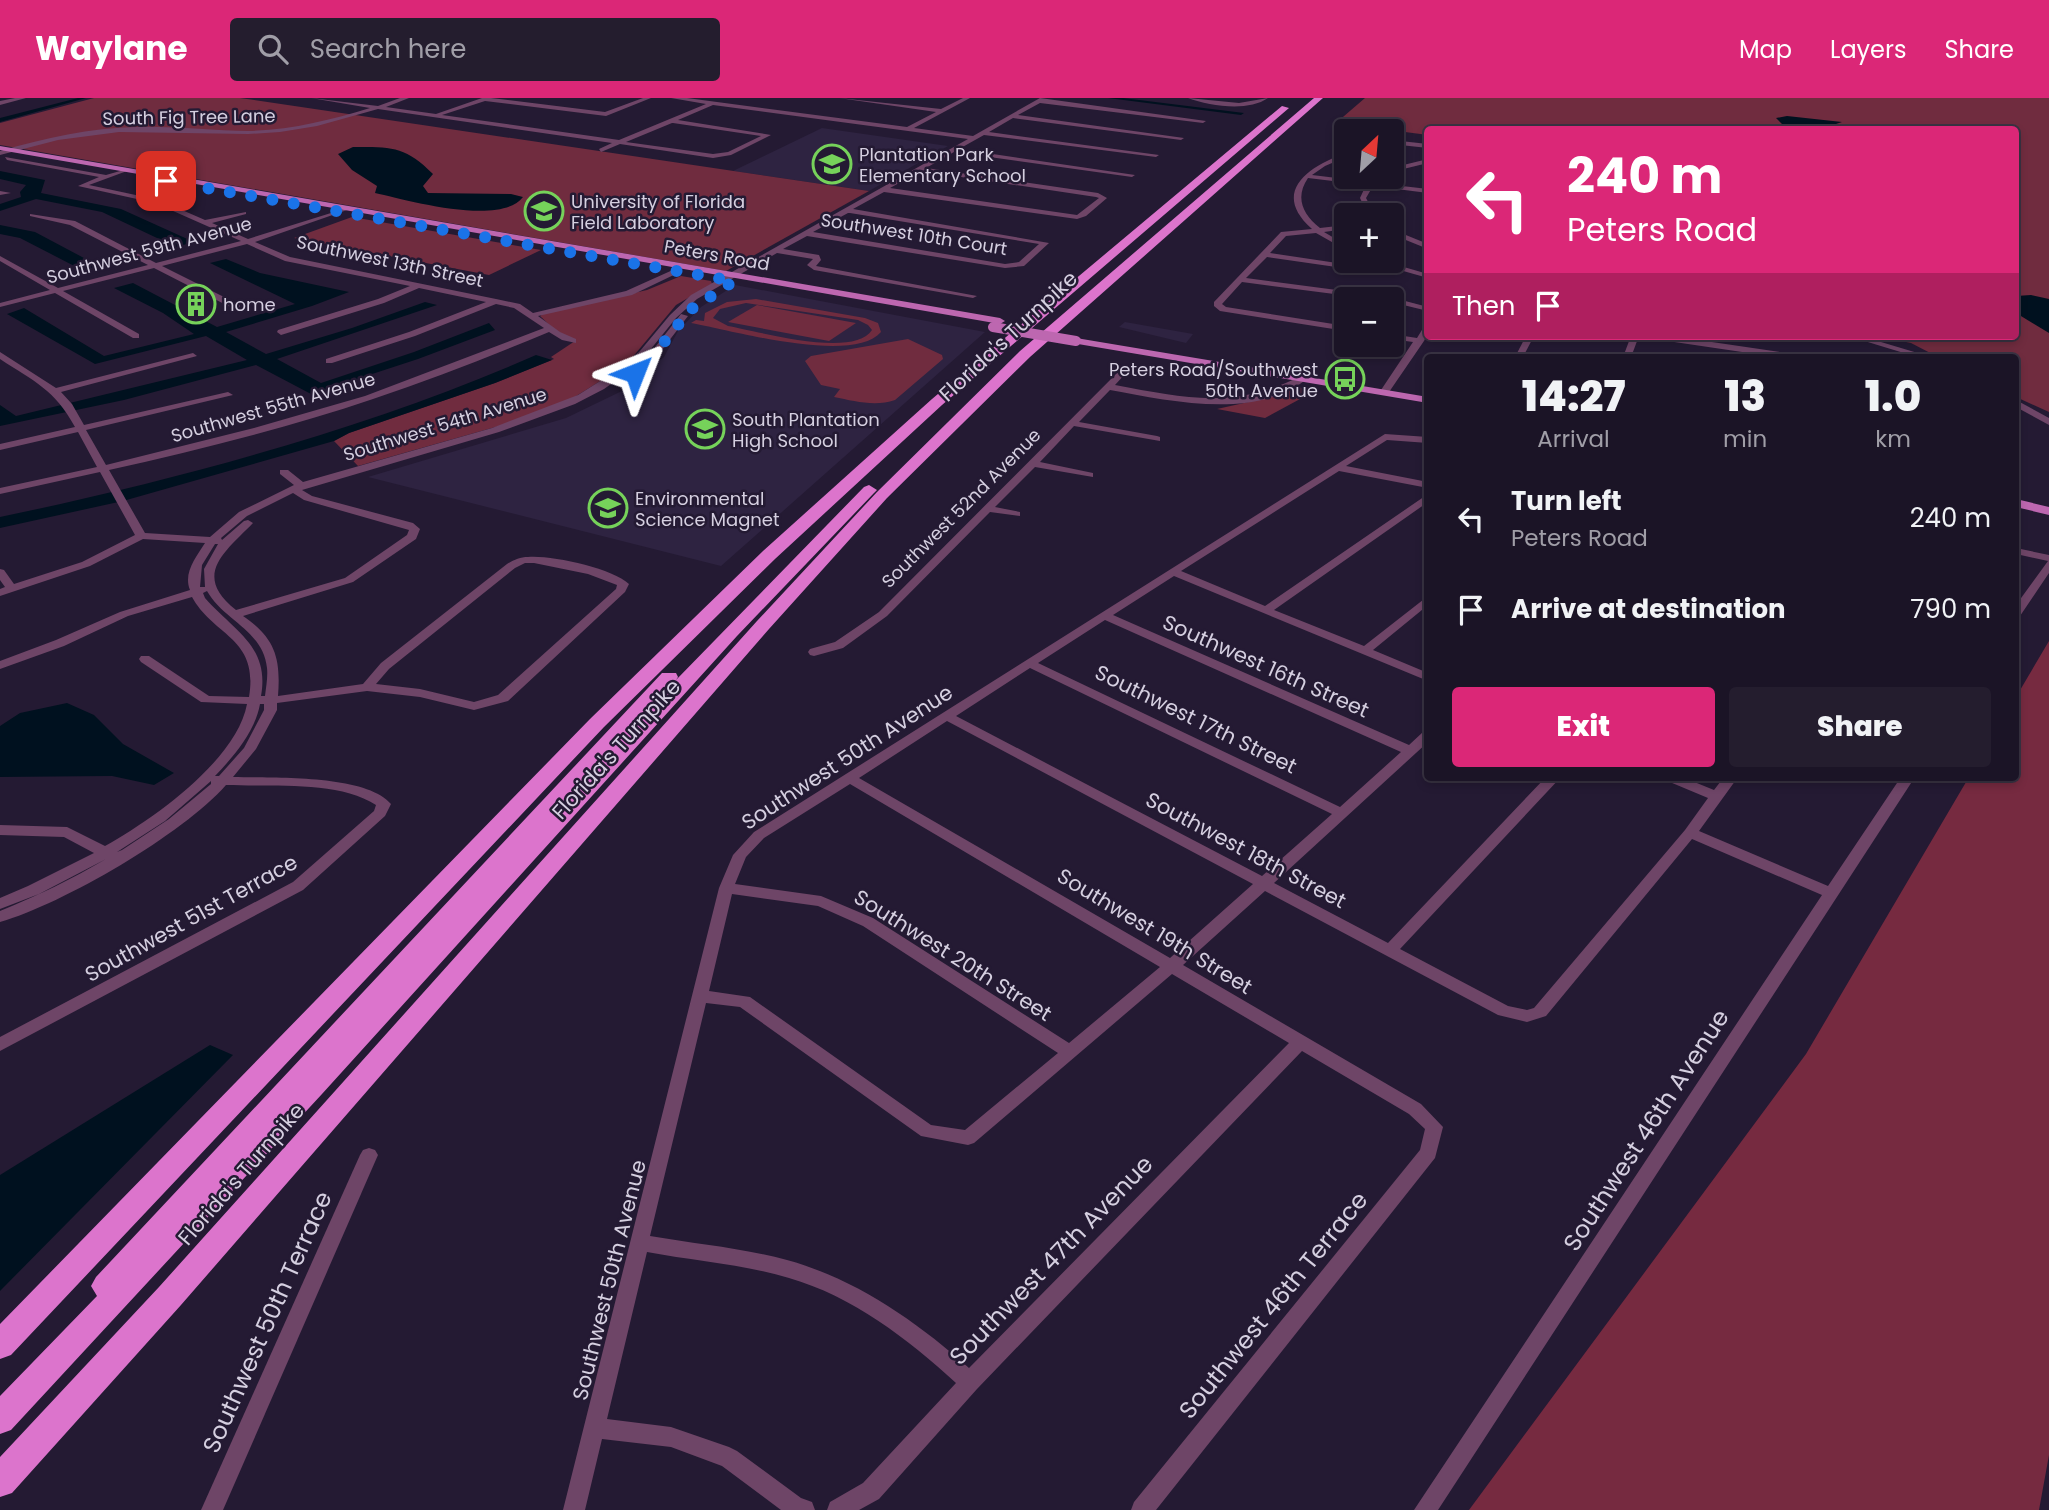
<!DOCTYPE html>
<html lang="en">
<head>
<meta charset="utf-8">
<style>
	:root { --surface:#1b1426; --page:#241d2e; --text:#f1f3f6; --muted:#a09ea7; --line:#393343; --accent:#db2777 }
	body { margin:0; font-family:Poppins,sans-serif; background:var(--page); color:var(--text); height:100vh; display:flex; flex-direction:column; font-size:26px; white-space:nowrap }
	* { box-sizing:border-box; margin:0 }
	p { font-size:23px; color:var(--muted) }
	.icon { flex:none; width:38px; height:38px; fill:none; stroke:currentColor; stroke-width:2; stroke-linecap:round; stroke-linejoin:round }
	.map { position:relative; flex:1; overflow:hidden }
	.side { position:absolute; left:1424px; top:256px; width:595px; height:427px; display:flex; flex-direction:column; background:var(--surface); border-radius:7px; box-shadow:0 4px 10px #0003,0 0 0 2px var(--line) }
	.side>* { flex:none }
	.top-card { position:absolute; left:1424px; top:28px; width:595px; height:214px; border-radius:7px; box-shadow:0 4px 10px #0003,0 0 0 2px var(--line); background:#db2777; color:#fff; overflow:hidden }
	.needle { width:46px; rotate:26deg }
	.tools { position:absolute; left:1334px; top:21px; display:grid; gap:14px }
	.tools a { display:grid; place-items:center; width:70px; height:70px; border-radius:7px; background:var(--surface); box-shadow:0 4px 10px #0003,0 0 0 2px var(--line); font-size:35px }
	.pin { position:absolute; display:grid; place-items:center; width:60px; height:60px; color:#fff; margin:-30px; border-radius:14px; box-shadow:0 4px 10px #0006 }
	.me { position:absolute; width:77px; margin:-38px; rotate:45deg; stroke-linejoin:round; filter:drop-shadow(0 0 5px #0008) }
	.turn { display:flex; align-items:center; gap:24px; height:147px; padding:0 28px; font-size:32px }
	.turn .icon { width:91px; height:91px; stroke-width:2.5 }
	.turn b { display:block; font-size:49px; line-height:60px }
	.then { display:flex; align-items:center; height:66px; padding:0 28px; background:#0003; gap:14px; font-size:26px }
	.eta { display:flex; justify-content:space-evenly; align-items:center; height:119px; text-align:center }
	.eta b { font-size:42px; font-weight:800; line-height:49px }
	.cta { display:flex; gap:14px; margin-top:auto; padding:14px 28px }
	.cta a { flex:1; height:80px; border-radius:7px; background:var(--accent); color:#fff; font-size:28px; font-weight:800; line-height:80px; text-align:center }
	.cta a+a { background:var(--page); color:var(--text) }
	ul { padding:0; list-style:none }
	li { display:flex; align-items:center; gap:21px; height:91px; padding:0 28px }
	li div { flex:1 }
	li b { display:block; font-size:26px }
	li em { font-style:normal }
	header { display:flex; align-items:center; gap:42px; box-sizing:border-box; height:98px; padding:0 35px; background:var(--accent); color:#fff }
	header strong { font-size:33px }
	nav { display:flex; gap:38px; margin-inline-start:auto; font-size:24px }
	.search { width:490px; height:63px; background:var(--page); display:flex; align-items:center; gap:18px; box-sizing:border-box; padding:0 24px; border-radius:7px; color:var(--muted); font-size:26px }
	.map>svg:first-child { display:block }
	.built { fill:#2e2341 }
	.green { fill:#702c3f; fill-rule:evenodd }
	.forest { fill:#762a40 }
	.water { fill:#00111f }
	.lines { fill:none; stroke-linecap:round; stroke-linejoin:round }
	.canal { fill:#00111f; fill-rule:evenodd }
	.minor { fill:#6e4567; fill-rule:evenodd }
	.major { fill:#bd67b0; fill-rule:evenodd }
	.highway { fill:#dc74cc; fill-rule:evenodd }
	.major-bridge { stroke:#bd67b0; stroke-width:10 }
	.route { stroke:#1a73e8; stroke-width:12; stroke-dasharray:0 21.6 }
	.labels { text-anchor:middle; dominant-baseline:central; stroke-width:5; stroke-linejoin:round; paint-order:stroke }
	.far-street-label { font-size:18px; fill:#d5cfe0; stroke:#241a33 }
	.far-poi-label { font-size:18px; fill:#d5cfe0; stroke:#241a33; text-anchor:start }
	.street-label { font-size:21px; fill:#d5cfe0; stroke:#241a33 }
	.near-street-label { font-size:24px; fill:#d5cfe0; stroke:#241a33 }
</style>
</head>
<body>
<header>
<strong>Waylane</strong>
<div class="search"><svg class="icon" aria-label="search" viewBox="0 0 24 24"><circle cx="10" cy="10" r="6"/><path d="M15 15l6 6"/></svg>Search here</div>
<nav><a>Map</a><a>Layers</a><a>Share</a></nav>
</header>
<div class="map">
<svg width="2049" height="1412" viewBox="0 0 2049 1412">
	<rect width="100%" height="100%" fill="#241a33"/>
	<g class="built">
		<path d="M822 30 948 48 869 93 733 73Z"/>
		<path d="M735 187 985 234 721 468 368 379 566 320 626 291 664 259 678 233 701 209Z"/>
		<path d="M1125 224 1193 236 1186 245 1119 229Z"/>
	</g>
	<g class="green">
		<path d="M94 0H240L869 93 726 173 0 47V25Z"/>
		<path d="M1365 0H2049V314L2016 299V259H1938L1911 245 1877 238H2016V32H1428V37L1336 25Z"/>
		<path d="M352 119 541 152 489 177 294 140Z"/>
		<path d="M681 178 711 183 712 186 676 207 626 267 573 300 506 326 358 368 334 343 349 335 495 285 554 261 551 259 575 243 560 237 540 218 545 215 647 192Z"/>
		<path d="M756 201 865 220 878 225 881 234C853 267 730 232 691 225L696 222 704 223 705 215 727 204ZM746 205 858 222 868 227 872 232C854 261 757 233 728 228L713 220 720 211Z"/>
		<path d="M757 207 856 225 829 243 728 224Z"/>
		<path d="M908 241 942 257 943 261 895 302C875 309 854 303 834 299L840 291 821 287 805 263 811 258Z"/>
		<path d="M1299 289 1313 294 1265 320 1217 311 1275 298Z"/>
	</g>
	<path class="forest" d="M2049 543V1357L2039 1412H1469L1806 956 1969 679H2016V599Z"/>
	<g class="water">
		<path d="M1787 18 1842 24 1833 27 1831 31H1787L1776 20Z"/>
		<path d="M353 49C392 49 405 48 433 76L423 88 428 95 511 96 523 99C500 129 407 102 375 95L377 88 352 72 338 56Z"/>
		<path d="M0 73 45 82 41 95 121 111 194 144 176 149 102 114 36 101 0 113V106L21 99 20 94 26 87 0 81Z"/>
		<path d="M0 127 35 134 99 168 82 172 20 140 0 136Z"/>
		<path d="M226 161 260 175 349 194 312 208 226 234 266 256 352 230 425 204 437 207 277 261 321 285 414 254 489 225 495 232 418 261 311 296 256 267 124 302 0 328V307L16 318 247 262 206 238 95 266 7 216 24 210 104 258 194 236 163 215 114 190 133 185 217 229 295 206 210 165Z"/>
		<path d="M2031 197 2049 201V235L2016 215V198Z"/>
		<path d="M536 257 552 262 495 285 349 335 334 343 123 403 0 430V419C178 382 370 330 536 257Z"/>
		<path d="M67 605 94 617 123 646 174 675 154 687 112 678 0 679V628L20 615Z"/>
		<path d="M210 947 233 957 0 1193V1077Z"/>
	</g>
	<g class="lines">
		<g class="canal">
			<path d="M78 0H86L0 24V20Z"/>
			<path d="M1108 0H1123L1244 15 1241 17Z"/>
		</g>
		<g class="minor">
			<path d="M15 0H26L0 7V3Z"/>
			<path d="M311 0 378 8 400 0H409L386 9 436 16 482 0H491L605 14 643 0H651L606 18 485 3 442 17 619 42 706 6 671 0H687L907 29 936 14 839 0 941 11 963 0H970L914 30 973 38 1040 0 1206 23 1203 25 1040 5 1018 17 1184 40 1181 42 1013 20 989 34 1159 57 1156 59 984 37 959 51 1135 77 1132 79 954 54 926 70 1098 95 1107 100 1086 118 1077 121 884 94 853 111 1049 145 1024 168 1005 170 807 138 783 151 819 157 821 162 816 168 977 198 973 200 814 172 807 167 813 161 777 155 697 201 676 220 646 257 631 272 604 291 575 306 499 334 302 392 312 398 413 425 420 431 416 441 353 484 243 518C275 540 281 560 278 598L363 586 381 565 507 466C514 462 520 459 528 459 551 457 612 470 629 486L625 494 508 603 474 612 420 599 367 593 277 605V612L256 651 233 679C271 680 366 676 391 706L385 718 303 792 0 953V939L293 784 374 713 376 707C338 682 271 689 226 687 183 736 63 806 0 824V813C37 798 72 781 106 761L39 796 0 811V800L28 788 94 755 64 739 0 737V727L67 729 105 748C152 722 237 662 247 606L201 604 141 564 139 561 141 558H149L209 598 249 599C259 539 214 539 192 499L128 518 64 548 0 571V563L56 542 120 514 190 492C183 475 196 459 205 445L143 441 90 468 0 498V491L5 489 0 482V471L4 472 14 486 82 464 135 437 100 374 0 396V390L97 369 78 334 0 352V346L75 329C54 291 35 284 0 261V254L56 290 193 255 197 258 61 294 72 306 84 327 228 294 233 297 86 332 106 367 254 330 365 298 544 230 514 210 496 206 415 238 332 265H326V261L409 234 486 204 419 190 384 205 281 237 277 234 278 232 378 201 410 188 285 163 247 146 162 168 240 207V211H234L154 170 63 193 139 236V240H133L55 195 0 209V205L50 192 0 163V158L58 190 148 167 70 127 30 118V116L75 123 156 165 241 143 155 105 78 88 99 79 7 62 5 59 106 77 127 71V73L89 87 159 102 205 122 246 114V116L212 125 248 141 347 110V112L255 144 290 159 496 201 520 206 533 215 626 193 675 171 682 173 632 197 538 218 560 234 576 241V245L562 242 549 234C491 258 433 281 373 301 287 330 198 352 109 372L145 435 210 439 239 414 294 387 280 376V372H288L303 384 492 330 578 297 624 268 640 253 670 217 691 197 968 41 713 7 678 22 771 37 731 57 713 60 620 46 601 54 599 51 612 45 378 11 317 28 280 34 248 36 119 34 58 42 0 57V53C45 40 90 30 137 29 175 28 212 33 249 33 291 32 331 22 370 10ZM672 25H673L761 38 728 54 713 56 626 44ZM921 73 1096 99 1099 100 1077 117 890 90ZM848 115H850L1039 146 1019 164 1005 166 813 134ZM293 395 304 402 409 432 407 437 345 480 236 512C191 477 226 453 253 425L248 422 244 423 222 442 221 440 247 418ZM215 446H218L204 471 205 489H200L202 467ZM534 465 588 476 617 487 616 491 498 597 474 604 420 591 376 586 389 571 515 470 525 465ZM207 493C224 523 263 532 267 570 268 579 266 589 265 598H261C270 548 234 533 205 500L203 495ZM260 606H264V612L244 650 219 678H215C234 658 255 634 260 606ZM211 683V686L169 721 122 752 117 754 165 723Z"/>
			<path d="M1188 0 1239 5 1268 0C1248 14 1210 8 1188 0Z"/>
			<path d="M1391 42 1428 46V50L1391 46Z"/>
			<path d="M1346 55V59L1325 68 1312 77 1370 84 1375 80 1378 82 1376 85 1428 91V95L1373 88 1366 100 1375 117H1368L1360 100 1366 87 1308 80C1295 99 1302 116 1320 130L1346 127V131L1324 134 1346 147V152L1316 135 1286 138 1270 155 1357 168 1373 164 1372 163H1383L1428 176V180L1382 167 1357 172 1267 159 1246 180 1390 199 1428 209V213L1391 204V201H1373L1242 184 1222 206 1226 209 1346 228V233L1220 213 1214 208V204L1281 134 1312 131C1270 94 1309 68 1346 55Z"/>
			<path d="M1428 61V65L1391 74V70Z"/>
			<path d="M0 93 11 95 0 97Z"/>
			<path d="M1391 131 1428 146V151L1391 136Z"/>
			<path d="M681 216 688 218 655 261 641 274H635V270L649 257Z"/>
			<path d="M1428 226V235L1424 243 1387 297H1381L1379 295 1413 244 1391 241V236L1417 240 1425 227Z"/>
			<path d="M1526 238H1534L1523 259H1515Z"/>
			<path d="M1631 238H1639L1631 259H1623Z"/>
			<path d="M1650 238H1671L1793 256 1797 259H1776L1654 241Z"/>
			<path d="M1848 238H1861L1931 259H1917Z"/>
			<path d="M1119 273 1126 275 1115 287C1185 300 1234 312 1301 278L1308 280C1256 323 1171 303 1110 292L1079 324 1157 338 1160 339V343L1074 328 1040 364 1093 375V379L1035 369 995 409 1020 414V418L990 414 887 518 843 550 814 558 810 557 808 554 810 551 835 544 879 514Z"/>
			<path d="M2016 302 2049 320V327L2016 309Z"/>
			<path d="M1385 336 1428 339V345L1387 342 1346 368 1428 384V390L1339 373 1181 473 1265 508 1428 396V404L1274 512 1364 548 1428 498V507L1373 552 1428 575V583L1174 478 1113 517 1409 647 1423 634 1428 633V644L1274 785 1388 845 1546 679H1561L1400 851 1508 908 1527 912 1534 910 1685 732 1708 700 1665 682 1663 679H1682L1714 692 1724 679H1738L1699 733 1828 788 1901 679H1915L1438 1412H1414L1822 797 1692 741 1546 918 1527 924 1498 917 1265 793 1183 867 1421 1006 1443 1029 1435 1060 1156 1412H1131L1134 1404 1420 1052 1425 1031 1409 1016 1302 953 977 1291 879 1401 859 1412H827L830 1404 863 1385 956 1285C908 1241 852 1198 789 1180 743 1166 694 1163 647 1154L607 1321 671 1329 729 1349 737 1353 801 1400 812 1404 815 1412H781L722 1368 671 1349 602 1341 585 1412H563L719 790 733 757 754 734ZM1105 522 1401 654 1340 709 1038 565ZM1030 570 1332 716 1262 778 956 618ZM947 623 1253 786 1170 860 859 680ZM850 686 1160 869 1069 945 873 820 821 798 735 786 746 759 764 740ZM732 796 818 808 863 828 1058 955 965 1032 931 1027 750 899 709 893ZM1172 876 1289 945 969 1270C916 1223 856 1181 787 1162 743 1150 696 1146 650 1138L706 905 740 909 921 1038 968 1047 974 1045Z"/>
			<path d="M2016 450 2049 457V475L2020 518 2016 520V507L2048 463 2016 456Z"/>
			<path d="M369 1050 375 1052 378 1057 223 1412H201L360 1057 363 1052Z"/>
		</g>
		<g class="major">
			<path d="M0 48 1000 220 1005 223 1000 226 0 52Z"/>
			<path d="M1076 240 1428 299V305L1072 245V241Z"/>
			<path d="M2016 401 2049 409V417L2016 409Z"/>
		</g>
		<g class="highway">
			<path d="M1314 0H1323L1030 259 887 400 769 531 181 1207 12 1395 0 1399V1359L159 1189 757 523 877 394 1020 253Z"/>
			<path d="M1282 8 1289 10 942 307 775 461 604 629 11 1257 0 1261V1226L590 621 763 453 932 301Z"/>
			<path d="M869 387 877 392 874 395 737 538 322 996 11 1332 0 1336V1298L97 1198 91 1188 96 1179 662 575H676L678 579 676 582 864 389Z"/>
		</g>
		<path class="major-bridge" d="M993 229 1076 243"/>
	</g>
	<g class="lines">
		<path class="route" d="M166 83 734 183 690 212 652 259 635 275"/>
	</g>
	<defs>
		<symbol id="school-ring" viewBox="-11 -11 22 22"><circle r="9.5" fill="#241a33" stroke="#76d25a" stroke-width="1.5"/><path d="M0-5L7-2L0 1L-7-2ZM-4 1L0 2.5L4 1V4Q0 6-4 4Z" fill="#76d25a"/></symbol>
		<symbol id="university-ring" viewBox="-11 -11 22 22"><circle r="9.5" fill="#241a33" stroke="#76d25a" stroke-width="1.5"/><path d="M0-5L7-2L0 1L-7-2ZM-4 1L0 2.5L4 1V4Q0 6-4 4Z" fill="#76d25a"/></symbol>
		<symbol id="building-ring" viewBox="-11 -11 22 22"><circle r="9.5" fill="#241a33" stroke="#76d25a" stroke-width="1.5"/><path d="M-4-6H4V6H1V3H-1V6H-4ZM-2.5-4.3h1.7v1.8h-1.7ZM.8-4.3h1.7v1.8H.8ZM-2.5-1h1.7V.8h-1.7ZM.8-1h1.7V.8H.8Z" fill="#76d25a"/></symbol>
		<symbol id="bus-ring" viewBox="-11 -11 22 22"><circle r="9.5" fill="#241a33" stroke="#76d25a" stroke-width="1.5"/><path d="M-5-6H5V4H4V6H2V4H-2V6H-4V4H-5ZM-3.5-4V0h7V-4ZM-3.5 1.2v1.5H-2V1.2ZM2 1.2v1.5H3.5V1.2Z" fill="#76d25a"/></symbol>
	</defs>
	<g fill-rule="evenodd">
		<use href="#school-ring" x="810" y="44" width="44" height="44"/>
		<use href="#university-ring" x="522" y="91" width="44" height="44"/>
		<use href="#building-ring" x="174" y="184" width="44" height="44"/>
		<use href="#bus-ring" x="1323" y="259" width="44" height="44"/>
		<use href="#school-ring" x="683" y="309" width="44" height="44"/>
		<use href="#school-ring" x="586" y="388" width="44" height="44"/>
	</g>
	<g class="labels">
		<g class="far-street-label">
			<text transform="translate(189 19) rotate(-1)">South Fig Tree Lane</text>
			<text transform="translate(914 136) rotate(9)">Southwest 10th Court</text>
			<text transform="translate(149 152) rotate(-15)">Southwest 59th Avenue</text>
			<text transform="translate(717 157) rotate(10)">Peters Road</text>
			<text transform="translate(390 163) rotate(12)">Southwest 13th Street</text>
			<text transform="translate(273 309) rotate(-16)">Southwest 55th Avenue</text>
			<text transform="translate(445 326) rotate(-17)">Southwest 54th Avenue</text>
			<text transform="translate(961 410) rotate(-45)">Southwest 52nd Avenue</text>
		</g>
		<g class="far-poi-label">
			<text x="859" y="56">Plantation Park<tspan x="859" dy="21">Elementary School</tspan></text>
			<text x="571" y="103">University of Florida<tspan x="571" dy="21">Field Laboratory</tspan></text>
			<text x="223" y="206">home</text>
			<text x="1318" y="271" text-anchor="end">Peters Road/Southwest<tspan x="1318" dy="21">50th Avenue</tspan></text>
			<text x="732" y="321">South Plantation<tspan x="732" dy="21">High School</tspan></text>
			<text x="635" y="400">Environmental<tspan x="635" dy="21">Science Magnet</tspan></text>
		</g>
		<g class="street-label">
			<text transform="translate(1008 238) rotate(-43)">Florida's Turnpike</text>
			<text transform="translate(1266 568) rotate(24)">Southwest 16th Street</text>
			<text transform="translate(1196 621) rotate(26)">Southwest 17th Street</text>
			<text transform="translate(616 651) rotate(-48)">Florida's Turnpike</text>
			<text transform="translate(847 659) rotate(-33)">Southwest 50th Avenue</text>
			<text transform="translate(1246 752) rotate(28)">Southwest 18th Street</text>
			<text transform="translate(191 820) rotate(-29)">Southwest 51st Terrace</text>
			<text transform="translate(1155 833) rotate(31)">Southwest 19th Street</text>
			<text transform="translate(953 857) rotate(32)">Southwest 20th Street</text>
			<text transform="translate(241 1076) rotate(-49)">Florida's Turnpike</text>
			<text transform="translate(609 1182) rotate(-76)">Southwest 50th Avenue</text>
		</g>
		<g class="near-street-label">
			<text transform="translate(1646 1032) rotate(-57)">Southwest 46th Avenue</text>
			<text transform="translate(1051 1162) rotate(-46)">Southwest 47th Avenue</text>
			<text transform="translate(1273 1207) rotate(-51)">Southwest 46th Terrace</text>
			<text transform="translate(267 1224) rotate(-66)">Southwest 50th Terrace</text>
		</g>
	</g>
</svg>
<div class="tools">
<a><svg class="needle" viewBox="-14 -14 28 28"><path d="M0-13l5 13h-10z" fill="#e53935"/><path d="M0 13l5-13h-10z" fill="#a09ea7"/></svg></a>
<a>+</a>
<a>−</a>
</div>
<div class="pin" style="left:166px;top:83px;background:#d93025"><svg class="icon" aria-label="arrive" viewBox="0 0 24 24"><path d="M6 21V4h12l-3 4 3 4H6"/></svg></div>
<svg class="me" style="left:635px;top:275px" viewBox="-20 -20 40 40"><path d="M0-17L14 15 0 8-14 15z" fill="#1a73e8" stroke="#fff" stroke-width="4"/></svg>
<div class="top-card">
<div class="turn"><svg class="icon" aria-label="left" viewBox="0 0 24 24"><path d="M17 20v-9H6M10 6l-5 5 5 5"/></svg><div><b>240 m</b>Peters Road</div></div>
<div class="then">Then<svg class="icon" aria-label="arrive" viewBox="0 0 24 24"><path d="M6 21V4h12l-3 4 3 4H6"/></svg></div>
</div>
<section class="side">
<div class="eta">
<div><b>14:27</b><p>Arrival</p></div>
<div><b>13</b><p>min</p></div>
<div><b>1.0</b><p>km</p></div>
</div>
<ul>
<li><svg class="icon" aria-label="left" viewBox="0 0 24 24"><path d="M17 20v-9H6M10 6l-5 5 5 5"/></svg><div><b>Turn left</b><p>Peters Road</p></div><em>240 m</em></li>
<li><svg class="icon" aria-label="arrive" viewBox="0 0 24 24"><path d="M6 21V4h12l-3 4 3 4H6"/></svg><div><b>Arrive at destination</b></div><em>790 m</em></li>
</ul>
<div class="cta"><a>Exit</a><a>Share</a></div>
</section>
</div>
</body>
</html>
